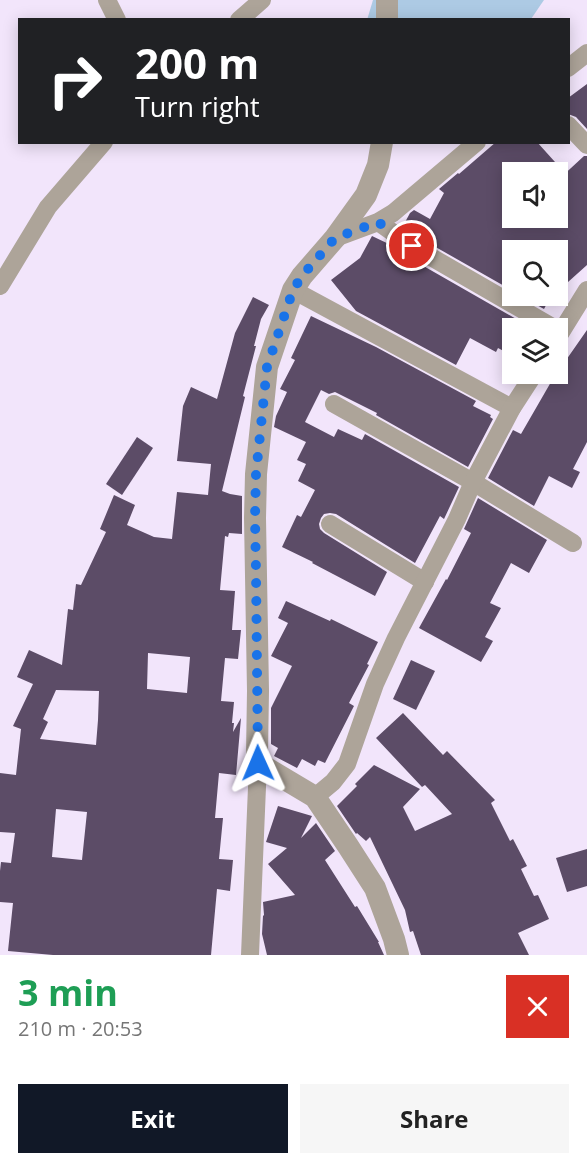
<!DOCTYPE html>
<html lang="en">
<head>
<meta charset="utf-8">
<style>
	:root { --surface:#fff; --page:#f6f6f6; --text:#222; --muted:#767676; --accent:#111827 }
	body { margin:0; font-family:"Open Sans",sans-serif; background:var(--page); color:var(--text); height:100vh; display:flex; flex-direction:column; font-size:22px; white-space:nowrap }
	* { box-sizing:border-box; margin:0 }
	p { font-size:20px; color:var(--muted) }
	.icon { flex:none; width:33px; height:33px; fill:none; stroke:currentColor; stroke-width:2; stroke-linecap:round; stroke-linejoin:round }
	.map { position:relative; height:955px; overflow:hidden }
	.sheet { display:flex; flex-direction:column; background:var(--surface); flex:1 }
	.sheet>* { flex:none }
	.hud { position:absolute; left:18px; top:18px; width:552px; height:126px; border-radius:0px; box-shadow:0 3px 15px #0003; background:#202124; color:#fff; overflow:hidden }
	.tools { position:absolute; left:502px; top:162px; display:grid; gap:12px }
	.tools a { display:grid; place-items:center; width:66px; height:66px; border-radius:0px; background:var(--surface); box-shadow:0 3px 15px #0003; font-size:30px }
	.pin { position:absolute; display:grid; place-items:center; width:51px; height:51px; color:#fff; margin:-26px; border:3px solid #fff; border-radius:50%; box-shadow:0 2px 6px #0007 }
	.me { position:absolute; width:66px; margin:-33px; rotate:359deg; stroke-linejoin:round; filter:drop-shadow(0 0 4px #0008) }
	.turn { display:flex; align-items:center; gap:21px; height:126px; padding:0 18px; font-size:27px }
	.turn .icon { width:78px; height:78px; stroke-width:2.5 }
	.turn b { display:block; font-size:42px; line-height:51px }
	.round { display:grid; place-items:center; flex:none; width:63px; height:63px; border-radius:0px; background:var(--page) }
	.head { display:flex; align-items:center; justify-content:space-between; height:102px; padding:0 18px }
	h1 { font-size:36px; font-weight:700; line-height:45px; color:#1e9e55 }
	.primary-button { display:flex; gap:12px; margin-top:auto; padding:12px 18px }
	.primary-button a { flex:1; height:69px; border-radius:0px; background:var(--accent); color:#fff; font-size:24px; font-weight:700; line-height:69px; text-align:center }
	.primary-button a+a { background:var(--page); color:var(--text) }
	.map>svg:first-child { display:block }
	.water { fill:#adcae4 }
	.building { fill:#5c4c67; fill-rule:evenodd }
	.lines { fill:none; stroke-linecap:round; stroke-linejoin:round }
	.minor { stroke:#ada499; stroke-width:18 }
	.tertiary { stroke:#ada499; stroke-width:22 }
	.route { stroke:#1a73e8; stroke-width:10; stroke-dasharray:0 18 }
</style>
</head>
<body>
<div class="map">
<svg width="587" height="955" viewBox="0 0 587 955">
	<rect width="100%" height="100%" fill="#f2e5fb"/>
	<path class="water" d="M373 0H544L531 19 367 20Z"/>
	<g class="building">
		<path d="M587 84V129L576 117 568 114V98Z"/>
		<path d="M496 142H537L564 172H513V218H558V180L584 156H587V265L558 291V250H513V291L418 237 403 226 410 213 414 210 430 219 444 193 439 189 458 173 459 174Z"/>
		<path d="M372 236 393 246 406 256 532 328H513V356L498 348 496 352 470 338 456 365 356 311 331 280 360 258Z"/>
		<path d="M520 296H551L544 309Z"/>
		<path d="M253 297 269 305 261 319 254 346H256L243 396 245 397 222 491 230 494 242 496V534L229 533 228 537 225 536 220 590 235 591 232 630H241L238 659 225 658 221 701 234 702 232 723H234L233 732 241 718 236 775 219 773 215 818H223L219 859 233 860 230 891 217 889 211 955H53L8 951 13 903 0 902V871L1 862 11 863 15 833 0 832V773L16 775 21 729 13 726 33 684 17 677 29 650 62 665 68 609 73 610 76 584 81 585 106 532 100 529 114 495 135 505 127 525 154 537 172 539 177 492 208 495 211 464 177 461 183 406 191 387 217 399 235 333ZM148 653 190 657 187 693 147 689ZM56 690 99 691 98 720 96 745 40 739 48 722 43 719ZM56 809 87 812 82 860 52 857Z"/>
		<path d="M311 316 376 347 476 401 473 406 491 415 490 417 493 419 468 467 376 415 377 413 335 392 329 394 321 390 305 422 334 437 338 429 362 440 365 434 459 487 444 519 440 516 415 563 336 514 330 513 324 514 321 518 319 524 320 529 324 533 387 572 375 596 312 563 313 562 282 547 297 515 301 517 315 490 298 481 306 464 297 460 306 442 274 427 276 416 287 392 280 389 295 360 291 358Z"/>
		<path d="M587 330V442L573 469 580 472 572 488 549 476 534 506 488 478 513 430 521 434 551 382 553 383 564 363Z"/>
		<path d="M137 437 153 448 122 495 106 484Z"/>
		<path d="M478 498 547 540 529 573 511 563 490 603 501 608 485 637 493 641 481 662 419 628 446 579 447 580 471 533 464 529Z"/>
		<path d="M286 601 330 621 331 619 378 642 367 664 369 665 349 703 354 706 325 763 318 760 315 766 302 759 297 768 274 756 278 748 271 744V708L292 666 271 656 288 623 278 618Z"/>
		<path d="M411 660 435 671 416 710 393 699Z"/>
		<path d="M403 713 443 755 447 751 495 800 491 803 510 841 513 839 527 866 521 869 534 896 538 895 549 919 518 933 529 955H421L413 931 410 932 405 910 370 837 366 841 357 833 356 834 337 806 357 786 355 784 374 765 420 789 403 807 415 831 452 814 425 785 422 787 376 738Z"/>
		<path d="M278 806 312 816 301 838 316 823 335 851 325 860 355 907 357 906 379 942H378L384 955H267L262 934 263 916 264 915 263 902 295 895 268 864 287 848 266 842Z"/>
		<path d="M587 849V886L567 892 556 858Z"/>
	</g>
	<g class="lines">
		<g class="minor">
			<path d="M107 0 117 20"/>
			<path d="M239 20 262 0"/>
			<path d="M568 68 587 53"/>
			<path d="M568 125 587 145"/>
			<path d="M378 222 412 246 554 328"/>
			<path d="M335 238 378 222 393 213 477 142"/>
			<path d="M0 286 48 207 104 142"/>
			<path d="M293 290 512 408"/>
			<path d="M558 337 587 290"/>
			<path d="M334 404 473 482 573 543"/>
			<path d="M330 524 425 582"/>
			<path d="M315 797 333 782 347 764 375 684 396 638 457 519 473 482 512 408 534 374"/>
			<path d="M250 955 258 763"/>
		</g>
		<g class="tertiary">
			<path d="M387 0V20"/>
			<path d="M382 142 378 165 366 195 335 238 302 276 293 290 267 367 256 474 255 518 258 691 257 754 258 763 315 797 348 846 375 888 394 939 398 955"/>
		</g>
	</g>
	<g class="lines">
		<path class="route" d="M258 763 256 570 255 518 256 474 267 367 293 290 302 276 335 238 378 222 412 246"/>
	</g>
</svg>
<div class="tools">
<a><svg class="icon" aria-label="sound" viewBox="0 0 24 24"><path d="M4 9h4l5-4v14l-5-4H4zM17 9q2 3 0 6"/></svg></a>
<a><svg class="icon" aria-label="search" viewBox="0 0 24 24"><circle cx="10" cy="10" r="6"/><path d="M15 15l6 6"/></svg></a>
<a><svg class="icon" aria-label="layers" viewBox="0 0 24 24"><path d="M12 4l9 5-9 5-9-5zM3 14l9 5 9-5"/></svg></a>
</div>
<div class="pin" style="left:412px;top:246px;background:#d93025"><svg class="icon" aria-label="arrive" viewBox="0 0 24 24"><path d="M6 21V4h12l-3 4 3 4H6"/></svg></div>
<svg class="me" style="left:258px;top:763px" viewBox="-20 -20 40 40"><path d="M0-17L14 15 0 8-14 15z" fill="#1a73e8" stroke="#fff" stroke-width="4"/></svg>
<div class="hud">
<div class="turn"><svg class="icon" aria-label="right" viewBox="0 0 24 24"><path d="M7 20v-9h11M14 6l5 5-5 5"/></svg><div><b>200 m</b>Turn right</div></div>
</div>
</div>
<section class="sheet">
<div class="head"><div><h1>3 min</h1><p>210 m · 20:53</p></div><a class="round" style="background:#d93025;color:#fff"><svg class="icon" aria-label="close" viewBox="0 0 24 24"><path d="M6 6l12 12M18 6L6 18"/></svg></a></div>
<div class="primary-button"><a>Exit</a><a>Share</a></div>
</section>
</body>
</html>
